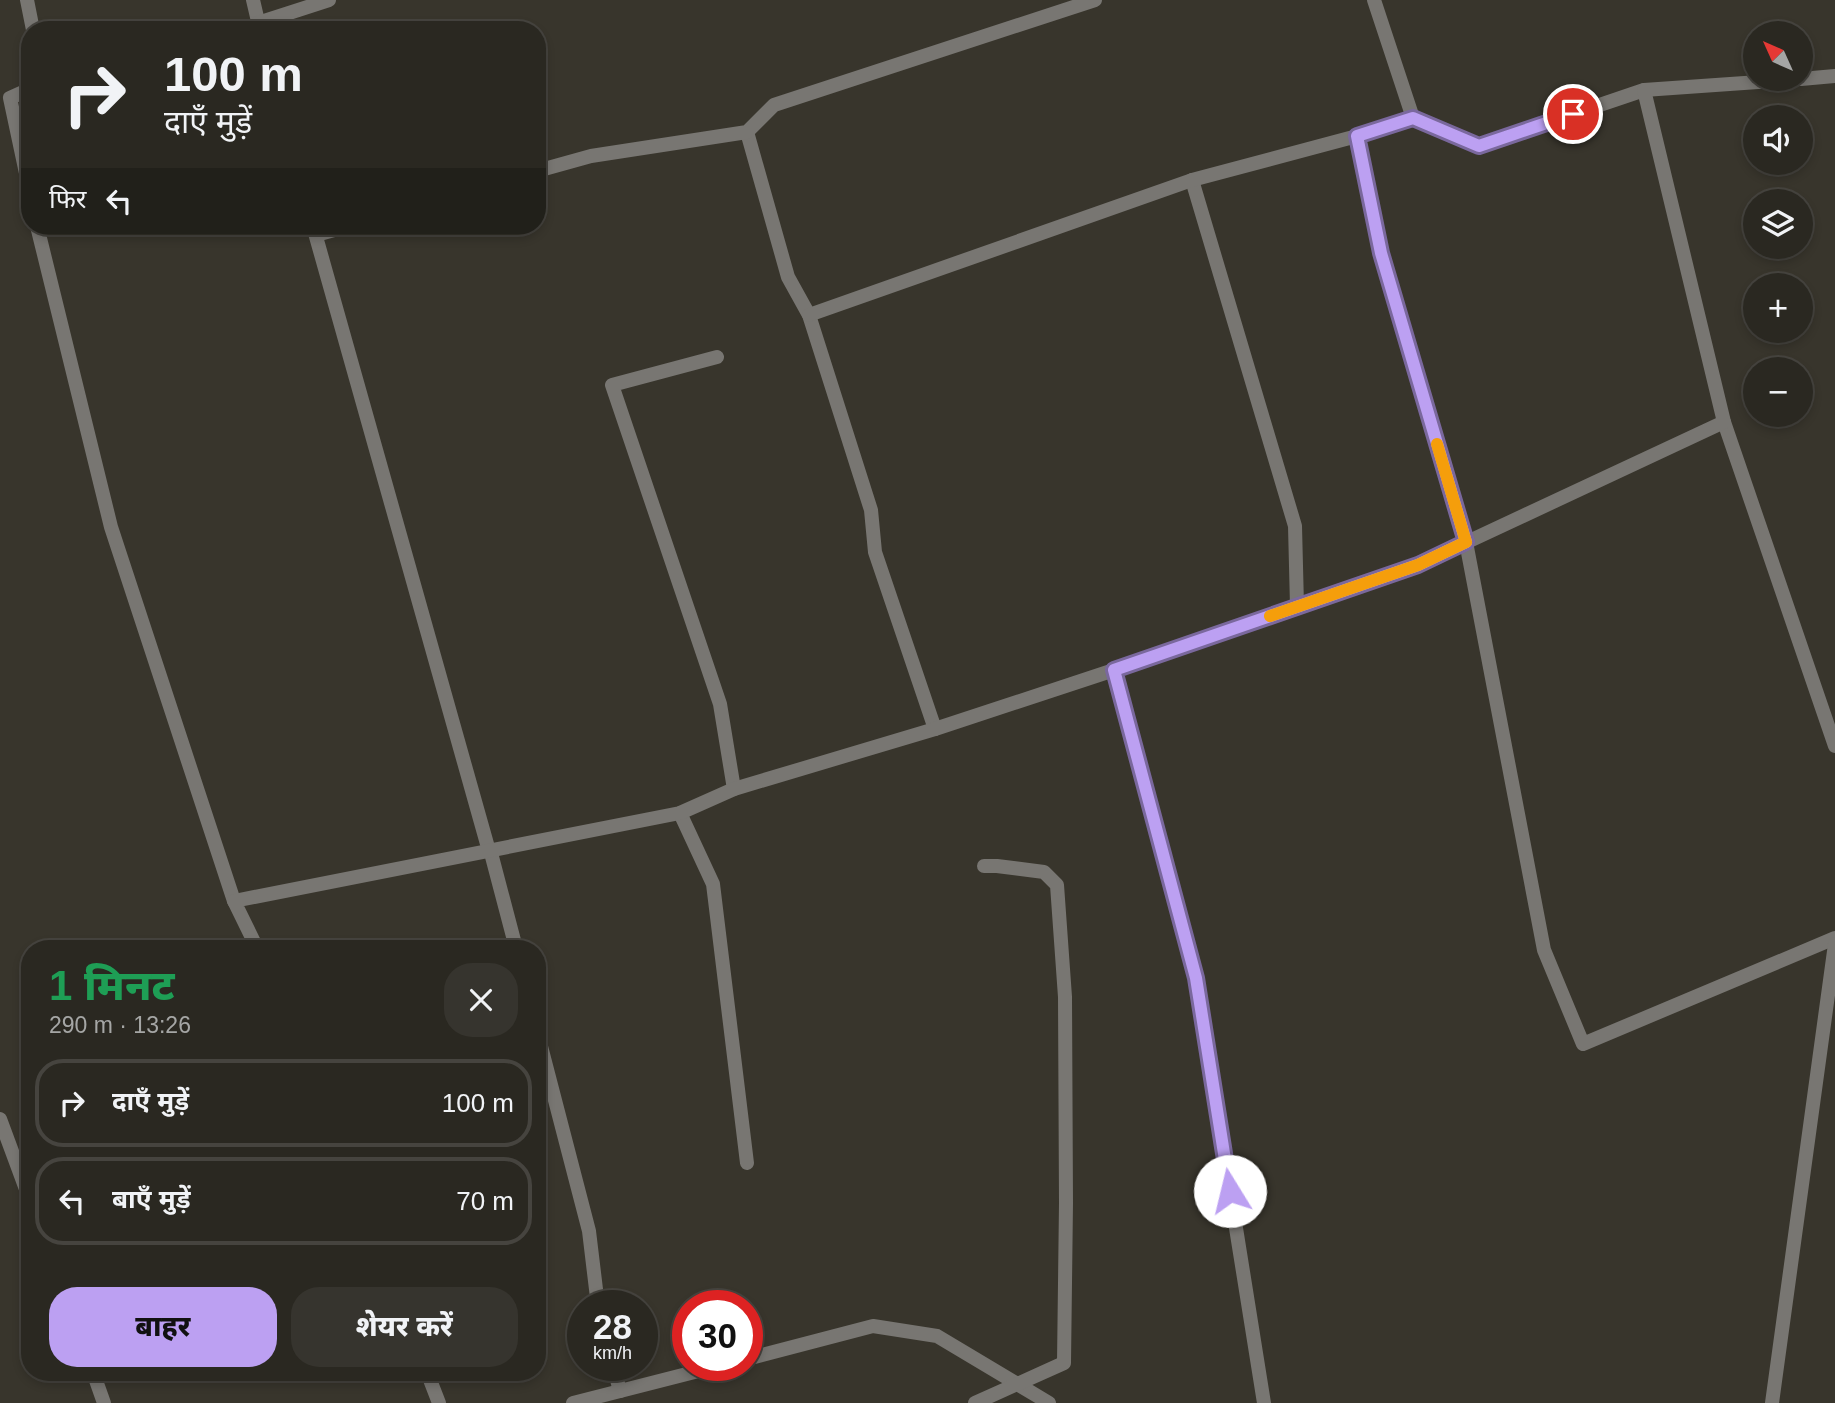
<!DOCTYPE html>
<html lang="hi">
<head>
<meta charset="utf-8">
<style>
	:root { --surface:#2a2821; --page:#36342e; --text:#f1f3f6; --muted:#a5a6a5; --line:#46443f; --accent:#bca0f2 }
	body { margin:0; font-family:Helvetica,"Noto Sans Devanagari",sans-serif; background:var(--page); color:var(--text); height:100vh; display:flex; flex-direction:column; font-size:26px; white-space:nowrap }
	* { box-sizing:border-box; margin:0 }
	p { font-size:23px; color:var(--muted) }
	.icon { flex:none; width:38px; height:38px; fill:none; stroke:currentColor; stroke-width:2; stroke-linecap:round; stroke-linejoin:round }
	.map { position:relative; flex:1; overflow:hidden }
	.drawer { position:absolute; left:21px; top:940px; width:525px; height:441px; display:flex; flex-direction:column; background:var(--surface); border-radius:28px; box-shadow:0 4px 10px #0003,0 0 0 2px var(--line) }
	.drawer>* { flex:none }
	.guide { position:absolute; left:21px; top:21px; width:525px; height:214px; border-radius:28px; box-shadow:0 4px 10px #0003,0 0 0 2px var(--line); background:#2a2821; color:var(--text); overflow:hidden }
	.needle { width:46px; rotate:315deg }
	.controls { position:absolute; left:1743px; top:21px; display:grid; gap:14px }
	.controls a { display:grid; place-items:center; width:70px; height:70px; border-radius:50%; background:var(--surface); box-shadow:0 4px 10px #0003,0 0 0 2px var(--line); font-size:35px }
	.speed { position:absolute; left:567px; top:1290px; display:flex; gap:14px; font-size:35px; font-weight:700; text-align:center }
	.speed>* { display:grid; place-content:center; width:91px; height:91px; border-radius:50%; background:var(--surface); box-shadow:0 4px 10px #0003,0 0 0 2px var(--line); line-height:1 }
	.speed small { font-size:18px; font-weight:400 }
	.speed .limit { border:10px solid #d22; background:#fff; color:#111 }
	.pin { position:absolute; display:grid; place-items:center; width:60px; height:60px; color:#fff; margin:-30px; border:4px solid #fff; border-radius:50%; box-shadow:0 2px 7px #0007 }
	.me { position:absolute; width:77px; margin:-38px; rotate:351deg; stroke-linejoin:round; filter:drop-shadow(0 0 5px #0008) }
	.turn { display:flex; align-items:center; gap:24px; height:147px; padding:0 28px; font-size:32px }
	.turn .icon { width:91px; height:91px; stroke-width:2.5 }
	.turn b { display:block; font-size:49px; line-height:60px }
	.then { display:flex; align-items:center; height:66px; padding:0 28px; background:#0003; gap:14px; font-size:26px }
	.round { display:grid; place-items:center; flex:none; width:74px; height:74px; border-radius:28px; background:var(--page) }
	.summary { display:flex; align-items:center; justify-content:space-between; height:119px; padding:0 28px }
	h1 { font-size:42px; font-weight:800; line-height:52px; color:#1e9e55 }
	.action { display:flex; gap:14px; margin-top:auto; padding:14px 28px }
	.action a { flex:1; height:80px; border-radius:28px; background:var(--accent); color:#111; font-size:28px; font-weight:800; line-height:80px; text-align:center }
	.action a+a { background:var(--page); color:var(--text) }
	ul { padding:0; list-style:none }
	li { display:flex; align-items:center; gap:21px; height:88px; margin:0 14px 10px; padding:0 14px; border:4px solid var(--line); border-radius:28px }
	li div { flex:1 }
	li b { display:block; font-size:26px }
	li em { font-style:normal }
	.map>svg:first-child { display:block }
	.lines { fill:none; stroke-linecap:round; stroke-linejoin:round }
	.minor { stroke:#787672; stroke-width:14 }
	.tertiary { stroke:#787672; stroke-width:14 }
	.route-casing { stroke:#7a689d; stroke-width:18 }
	.route { stroke:#bca0f2; stroke-width:12 }
	.slow { stroke:#f59e0b; stroke-width:12 }
</style>
</head>
<body>
<div class="map">
<svg width="1835" height="1403" viewBox="0 0 1835 1403">
	<rect width="100%" height="100%" fill="#38352c"/>
	<g class="lines">
		<g class="minor">
			<path d="M27 0 33 30"/>
			<path d="M253 0 260 30"/>
			<path d="M1374 0 1413 118"/>
			<path d="M258 23 329 0"/>
			<path d="M1801 79 1835 76"/>
			<path d="M30 89 10 98 30 192"/>
			<path d="M747 132 788 277 809 315 871 510 875 552 935 729"/>
			<path d="M1357 136 1381 253 1466 542 1544 950 1583 1044 1835 938"/>
			<path d="M537 171 591 156 747 132 774 105 1095 0"/>
			<path d="M1192 180 1295 526 1297 606"/>
			<path d="M37 226 111 527 234 901"/>
			<path d="M313 226 489 851 491 853 516 948"/>
			<path d="M316 235 349 226"/>
			<path d="M809 315 1192 180 1357 136 1413 118 1479 146 1644 90"/>
			<path d="M717 357 612 385 720 704 734 789"/>
			<path d="M1724 422 1835 746"/>
			<path d="M1114 670 1196 978 1264 1403"/>
			<path d="M680 813 713 884 747 1163"/>
			<path d="M257 948 234 901 680 813 734 789 935 729 1114 670 1418 565 1724 422 1644 90 1800 79"/>
			<path d="M537 1031 589 1231 598 1306"/>
			<path d="M0 1119 30 1200"/>
			<path d="M747 1359 873 1326 937 1336 1049 1403"/>
			<path d="M613 1365 620 1391"/>
			<path d="M93 1372 104 1403"/>
			<path d="M427 1372 439 1403"/>
			<path d="M573 1403 722 1365"/>
			<path d="M975 1403 1064 1363 1066 1203 1065 997 1057 885 1044 872 997 866H984"/>
		</g>
		<path class="tertiary" d="M1772 1403 1835 944"/>
	</g>
	<g class="lines">
		<defs>
			<path id="route" d="M1230 1191 1196 978 1114 670 1418 565 1466 542 1381 253 1357 136 1413 118 1479 146 1573 114"/>
		</defs>
		<use href="#route" class="route-casing"/>
		<use href="#route" class="route"/>
		<path class="slow" d="M1270 616 1418 565 1466 542 1437 444"/>
	</g>
</svg>
<div class="controls">
<a><svg class="needle" viewBox="-14 -14 28 28"><path d="M0-13l5 13h-10z" fill="#e53935"/><path d="M0 13l5-13h-10z" fill="#a5a6a5"/></svg></a>
<a><svg class="icon" aria-label="sound" viewBox="0 0 24 24"><path d="M4 9h4l5-4v14l-5-4H4zM17 9q2 3 0 6"/></svg></a>
<a><svg class="icon" aria-label="layers" viewBox="0 0 24 24"><path d="M12 4l9 5-9 5-9-5zM3 14l9 5 9-5"/></svg></a>
<a>+</a>
<a>−</a>
</div>
<div class="speed"><div>28<small>km/h</small></div><div class="limit">30</div></div>
<div class="pin" style="left:1573px;top:114px;background:#d93025"><svg class="icon" aria-label="arrive" viewBox="0 0 24 24"><path d="M6 21V4h12l-3 4 3 4H6"/></svg></div>
<svg class="me" style="left:1230px;top:1191px" viewBox="-20 -20 40 40"><circle r="19" fill="#fff"/><path d="M0-13L10 11 0 6-10 11z" fill="#bca0f2"/></svg>
<div class="guide">
<div class="turn"><svg class="icon" aria-label="right" viewBox="0 0 24 24"><path d="M7 20v-9h11M14 6l5 5-5 5"/></svg><div><b>100 m</b>दाएँ मुड़ें</div></div>
<div class="then">फिर<svg class="icon" aria-label="left" viewBox="0 0 24 24"><path d="M17 20v-9H6M10 6l-5 5 5 5"/></svg></div>
</div>
<section class="drawer">
<div class="summary"><div><h1>1 मिनट</h1><p>290 m · 13:26</p></div><a class="round"><svg class="icon" aria-label="close" viewBox="0 0 24 24"><path d="M6 6l12 12M18 6L6 18"/></svg></a></div>
<ul>
<li><svg class="icon" aria-label="right" viewBox="0 0 24 24"><path d="M7 20v-9h11M14 6l5 5-5 5"/></svg><div><b>दाएँ मुड़ें</b></div><em>100 m</em></li>
<li><svg class="icon" aria-label="left" viewBox="0 0 24 24"><path d="M17 20v-9H6M10 6l-5 5 5 5"/></svg><div><b>बाएँ मुड़ें</b></div><em>70 m</em></li>
</ul>
<div class="action"><a>बाहर</a><a>शेयर करें</a></div>
</section>
</div>
</body>
</html>
